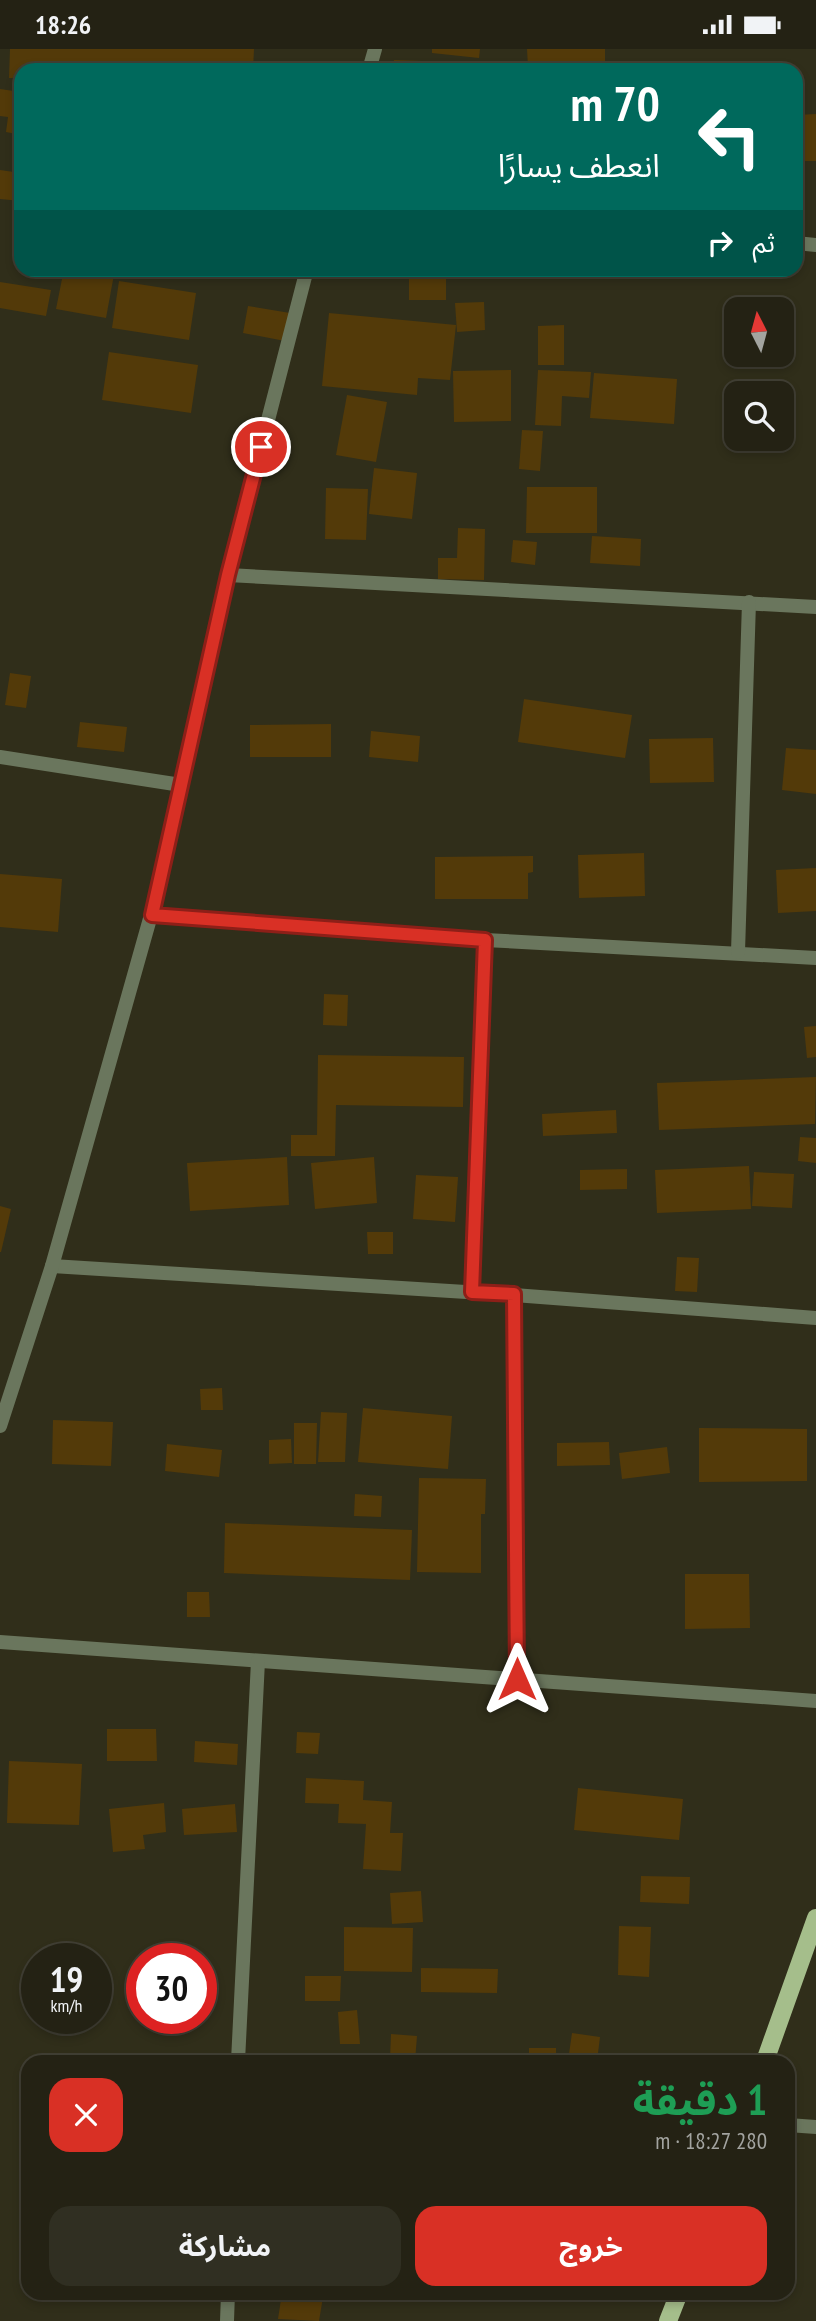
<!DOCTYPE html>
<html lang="ar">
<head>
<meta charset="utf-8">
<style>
	:root { --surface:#242214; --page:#302f22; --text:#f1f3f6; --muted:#a3a4a0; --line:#413f34; --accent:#d93025 }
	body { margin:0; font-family:"PT Sans Narrow","Noto Sans Arabic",sans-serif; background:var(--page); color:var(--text); direction:rtl; height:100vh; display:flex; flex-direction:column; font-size:26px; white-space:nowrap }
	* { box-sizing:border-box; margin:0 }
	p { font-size:23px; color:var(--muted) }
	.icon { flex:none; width:38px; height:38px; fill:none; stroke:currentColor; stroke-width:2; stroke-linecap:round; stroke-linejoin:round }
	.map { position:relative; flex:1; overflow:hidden; direction:ltr }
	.details { position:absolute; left:21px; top:2006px; width:774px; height:245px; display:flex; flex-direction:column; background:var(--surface); border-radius:21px; box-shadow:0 4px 10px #0003,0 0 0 2px var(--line); direction:rtl }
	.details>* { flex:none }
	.top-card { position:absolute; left:14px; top:14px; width:789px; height:214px; border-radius:21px; box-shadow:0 4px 10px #0003,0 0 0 2px var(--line); direction:rtl; background:#00695c; color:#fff; overflow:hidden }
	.needle { width:46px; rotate:354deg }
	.tools { position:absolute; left:724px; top:248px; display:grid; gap:14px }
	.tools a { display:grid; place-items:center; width:70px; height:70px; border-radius:14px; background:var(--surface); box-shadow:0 4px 10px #0003,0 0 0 2px var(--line); font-size:35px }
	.speed { position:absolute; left:21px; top:1894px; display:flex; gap:14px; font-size:35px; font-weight:700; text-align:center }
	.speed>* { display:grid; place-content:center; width:91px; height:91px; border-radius:50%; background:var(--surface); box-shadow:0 4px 10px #0003,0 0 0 2px var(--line); line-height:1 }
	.speed small { font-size:18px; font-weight:400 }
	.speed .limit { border:10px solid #d22; background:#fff; color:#111 }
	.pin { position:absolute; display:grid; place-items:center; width:60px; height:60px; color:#fff; margin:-30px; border:4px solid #fff; border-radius:50%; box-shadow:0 2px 7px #0007 }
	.me { position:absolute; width:77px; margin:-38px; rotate:0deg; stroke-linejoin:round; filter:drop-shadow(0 0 5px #0008) }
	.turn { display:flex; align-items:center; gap:24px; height:147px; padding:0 28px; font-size:32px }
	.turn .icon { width:91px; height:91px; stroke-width:2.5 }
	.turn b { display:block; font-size:49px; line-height:60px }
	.then { display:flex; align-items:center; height:66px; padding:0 28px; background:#0003; gap:14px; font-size:26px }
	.round { display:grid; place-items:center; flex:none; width:74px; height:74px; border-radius:21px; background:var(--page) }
	.summary { display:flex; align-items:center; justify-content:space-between; height:119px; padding:0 28px }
	h1 { font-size:42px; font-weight:700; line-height:52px; color:#1e9e55 }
	.primary-button { display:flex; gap:14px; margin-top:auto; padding:14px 28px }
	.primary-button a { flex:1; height:80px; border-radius:21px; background:var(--accent); color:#fff; font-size:28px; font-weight:700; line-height:80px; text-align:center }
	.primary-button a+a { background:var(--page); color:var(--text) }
	.status { display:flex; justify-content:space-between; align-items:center; height:49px; padding:0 35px; background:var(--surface); direction:ltr }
	.status svg { height:19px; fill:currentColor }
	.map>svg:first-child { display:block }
	.building { fill:#533a09 }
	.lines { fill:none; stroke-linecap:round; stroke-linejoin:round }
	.street { stroke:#6a765d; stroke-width:14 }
	.primary { stroke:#a5be8b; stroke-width:18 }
	.route-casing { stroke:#8d1f18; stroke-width:18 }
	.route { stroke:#d93025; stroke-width:12 }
</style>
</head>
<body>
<div class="status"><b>18:26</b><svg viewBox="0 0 49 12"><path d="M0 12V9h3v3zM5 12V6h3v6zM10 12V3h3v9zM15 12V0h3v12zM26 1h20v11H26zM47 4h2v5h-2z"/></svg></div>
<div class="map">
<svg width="816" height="2272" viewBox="0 0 816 2272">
	<rect width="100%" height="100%" fill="#302e1a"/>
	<g class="building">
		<path d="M10 0H254L253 21H21V29H9Z"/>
		<path d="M432 0H480L479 9 432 4Z"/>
		<path d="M527 0H605V13L528 18Z"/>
		<path d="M394 11 423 12 422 21H393Z"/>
		<path d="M0 40 21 43V86L6 83 8 68 0 67Z"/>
		<path d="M816 65V112H796V66Z"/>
		<path d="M0 121 21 124V152L0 150Z"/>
		<path d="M64 220H115L106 269 56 260Z"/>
		<rect x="409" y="227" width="37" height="24"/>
		<path d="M119 232 196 244 189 291 112 279Z"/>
		<path d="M0 233 51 241 46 267 0 259Z"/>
		<path d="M484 253 485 281 457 283 455 254Z"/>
		<path d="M248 257 290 264 285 292 243 284Z"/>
		<path d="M329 264 456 276 450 331 418 329 417 346 322 337Z"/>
		<path d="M564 276V316H538V277Z"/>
		<path d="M109 303 198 316 191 364 102 351Z"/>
		<path d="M511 321V372L454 373 453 322Z"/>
		<path d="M538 321 591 323 589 349 562 347 561 377 535 376Z"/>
		<path d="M594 324 677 330 674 375 590 369Z"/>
		<path d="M347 346 387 353 376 413 336 406Z"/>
		<path d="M522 381 543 382 540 422 519 420Z"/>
		<path d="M374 419 417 424 412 470 369 465Z"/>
		<path d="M527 438H597V484H526Z"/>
		<path d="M326 439 368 440 366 491 325 490Z"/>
		<path d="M458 479 485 480 484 531 438 530V509H457Z"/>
		<path d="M592 487 641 490 640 517 590 514Z"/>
		<path d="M513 491 537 493 535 516 511 513Z"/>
		<path d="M10 624 31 627 26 659 5 656Z"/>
		<path d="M524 650 632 666 625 709 518 693Z"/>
		<path d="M80 673 127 678 124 703 77 698Z"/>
		<path d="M331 675V708H250V676Z"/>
		<path d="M371 682 420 687 418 713 369 708Z"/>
		<path d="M713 689 714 733 650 734 649 690Z"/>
		<path d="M786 699 816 701V745L782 741Z"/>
		<path d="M644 804 645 847 579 849 578 806Z"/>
		<path d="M533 807V823L528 824V850H435V808Z"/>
		<path d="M816 819V862L778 864 776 821Z"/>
		<path d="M0 825 62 830 58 883 0 878Z"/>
		<path d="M324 945 348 946 347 977 323 976Z"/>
		<path d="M816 977V1008L807 1009 804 978Z"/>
		<path d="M318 1006 464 1008 463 1058 336 1056 335 1107H291V1086H317Z"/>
		<path d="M816 1028 815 1075 659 1081 657 1034Z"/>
		<path d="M616 1061 617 1084 543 1087 542 1065Z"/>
		<path d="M800 1088 816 1089V1114L798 1112Z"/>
		<path d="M287 1108 289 1156 190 1162 187 1114Z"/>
		<path d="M374 1108 377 1154 315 1160 311 1114Z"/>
		<path d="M749 1117 751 1160 657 1164 655 1121Z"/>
		<path d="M627 1120V1140L580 1141V1121Z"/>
		<path d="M754 1123 794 1125 792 1159 752 1157Z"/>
		<path d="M416 1126 458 1128 455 1173 413 1170Z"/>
		<path d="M0 1157 11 1160 1 1203H0Z"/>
		<path d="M367 1183H393V1205H368Z"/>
		<path d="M677 1208 699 1209 697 1243 675 1242Z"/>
		<path d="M222 1339 223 1361H201L200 1340Z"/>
		<path d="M363 1359 452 1367 448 1420 358 1413Z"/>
		<path d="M321 1363 347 1364 345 1413H318Z"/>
		<path d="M53 1371 113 1373 111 1417 52 1415Z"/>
		<path d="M294 1374H317L316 1415H294Z"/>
		<path d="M699 1379 807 1380V1432L699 1433Z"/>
		<path d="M291 1390 292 1414 269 1415V1391Z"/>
		<path d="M609 1393 610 1416 557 1417V1394Z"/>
		<path d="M167 1395 222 1401 219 1428 165 1422Z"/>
		<path d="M667 1398 670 1424 622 1430 619 1404Z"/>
		<path d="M419 1429 486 1430 485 1465H481V1524L417 1523Z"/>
		<path d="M355 1445 382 1447 381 1468 354 1467Z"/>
		<path d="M225 1474 412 1481 410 1531 224 1524Z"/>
		<path d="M685 1525H749L750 1579 685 1580Z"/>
		<path d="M187 1543H209L210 1568H187Z"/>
		<path d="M107 1680H156L157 1712H107Z"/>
		<path d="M297 1683 320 1684 318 1705 296 1704Z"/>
		<path d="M195 1692 238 1695 237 1716 194 1713Z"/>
		<path d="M9 1712 82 1715 79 1776 7 1774Z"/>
		<path d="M306 1729 364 1732 363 1751 392 1753 390 1784H403L401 1822 363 1820 366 1775 338 1774 339 1755 305 1754Z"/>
		<path d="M578 1739 683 1750 679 1791 574 1781Z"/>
		<path d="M164 1754 166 1783 143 1786 145 1800 113 1803 109 1760Z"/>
		<path d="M235 1755 237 1783 184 1786 182 1760Z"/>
		<path d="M641 1827 690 1828 689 1855 640 1853Z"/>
		<path d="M421 1842 423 1873 392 1875 390 1844Z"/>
		<path d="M619 1877 651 1878 649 1928 618 1926Z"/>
		<path d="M344 1878 413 1879 412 1923 344 1922Z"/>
		<path d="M421 1919 498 1920 497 1944 421 1943Z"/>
		<path d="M305 1927H341L340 1952H305Z"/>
		<path d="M357 1961 360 1995H340L338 1963Z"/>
		<path d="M572 1984 600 1988 597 2012H568Z"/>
		<path d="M391 1985 417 1987 415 2012 390 2010Z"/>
		<rect x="529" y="1999" width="27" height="13"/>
		<path d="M126 2244H152L153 2245 127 2248Z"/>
		<path d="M282 2244 323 2248 319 2272 278 2270Z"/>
	</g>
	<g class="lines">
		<g class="street">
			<path d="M369 21 375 0"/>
			<path d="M796 194 816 196"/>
			<path d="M228 526 816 558"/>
			<path d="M0 708 181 736"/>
			<path d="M151 866 485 891 816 909"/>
			<path d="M738 903 749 553"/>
			<path d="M52 1217 514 1246 816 1269"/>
			<path d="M472 1243 485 891"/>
			<path d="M514 1246 517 1630"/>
			<path d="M0 1377 52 1217 151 866 228 526 307 220"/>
			<path d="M0 1593 816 1652"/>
			<path d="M238 2012 258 1612"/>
			<path d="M788 2076 816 2078"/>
			<path d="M227 2272 228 2244"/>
		</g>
		<g class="primary">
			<path d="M765 2012 816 1869"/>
			<path d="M668 2272 679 2244"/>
		</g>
	</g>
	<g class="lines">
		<defs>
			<path id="route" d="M261 398 228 526 152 866 485 891 472 1243 514 1245 517 1630"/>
		</defs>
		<use href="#route" class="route-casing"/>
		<use href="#route" class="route"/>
	</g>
</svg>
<div class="tools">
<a><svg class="needle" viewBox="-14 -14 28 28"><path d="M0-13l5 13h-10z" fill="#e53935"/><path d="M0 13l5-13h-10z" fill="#a3a4a0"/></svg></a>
<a><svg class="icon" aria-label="search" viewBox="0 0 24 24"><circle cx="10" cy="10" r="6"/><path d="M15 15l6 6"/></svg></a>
</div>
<div class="speed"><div>19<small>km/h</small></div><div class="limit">30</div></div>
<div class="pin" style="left:261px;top:398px;background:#d93025"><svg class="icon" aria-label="arrive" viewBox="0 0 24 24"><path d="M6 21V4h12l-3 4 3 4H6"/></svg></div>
<svg class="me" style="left:517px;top:1630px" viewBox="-20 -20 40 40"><path d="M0-17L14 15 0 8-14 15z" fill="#d93025" stroke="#fff" stroke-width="4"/></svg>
<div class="top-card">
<div class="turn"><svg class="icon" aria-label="left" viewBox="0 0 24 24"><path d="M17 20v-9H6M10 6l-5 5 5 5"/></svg><div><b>70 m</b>انعطف يسارًا</div></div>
<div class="then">ثم<svg class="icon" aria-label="right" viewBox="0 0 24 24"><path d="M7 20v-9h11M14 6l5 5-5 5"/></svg></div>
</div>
<section class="details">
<div class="summary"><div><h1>1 دقيقة</h1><p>280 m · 18:27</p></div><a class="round" style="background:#d93025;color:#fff"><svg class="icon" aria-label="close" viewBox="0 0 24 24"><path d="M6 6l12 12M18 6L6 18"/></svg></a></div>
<div class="primary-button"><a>خروج</a><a>مشاركة</a></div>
</section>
</div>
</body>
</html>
